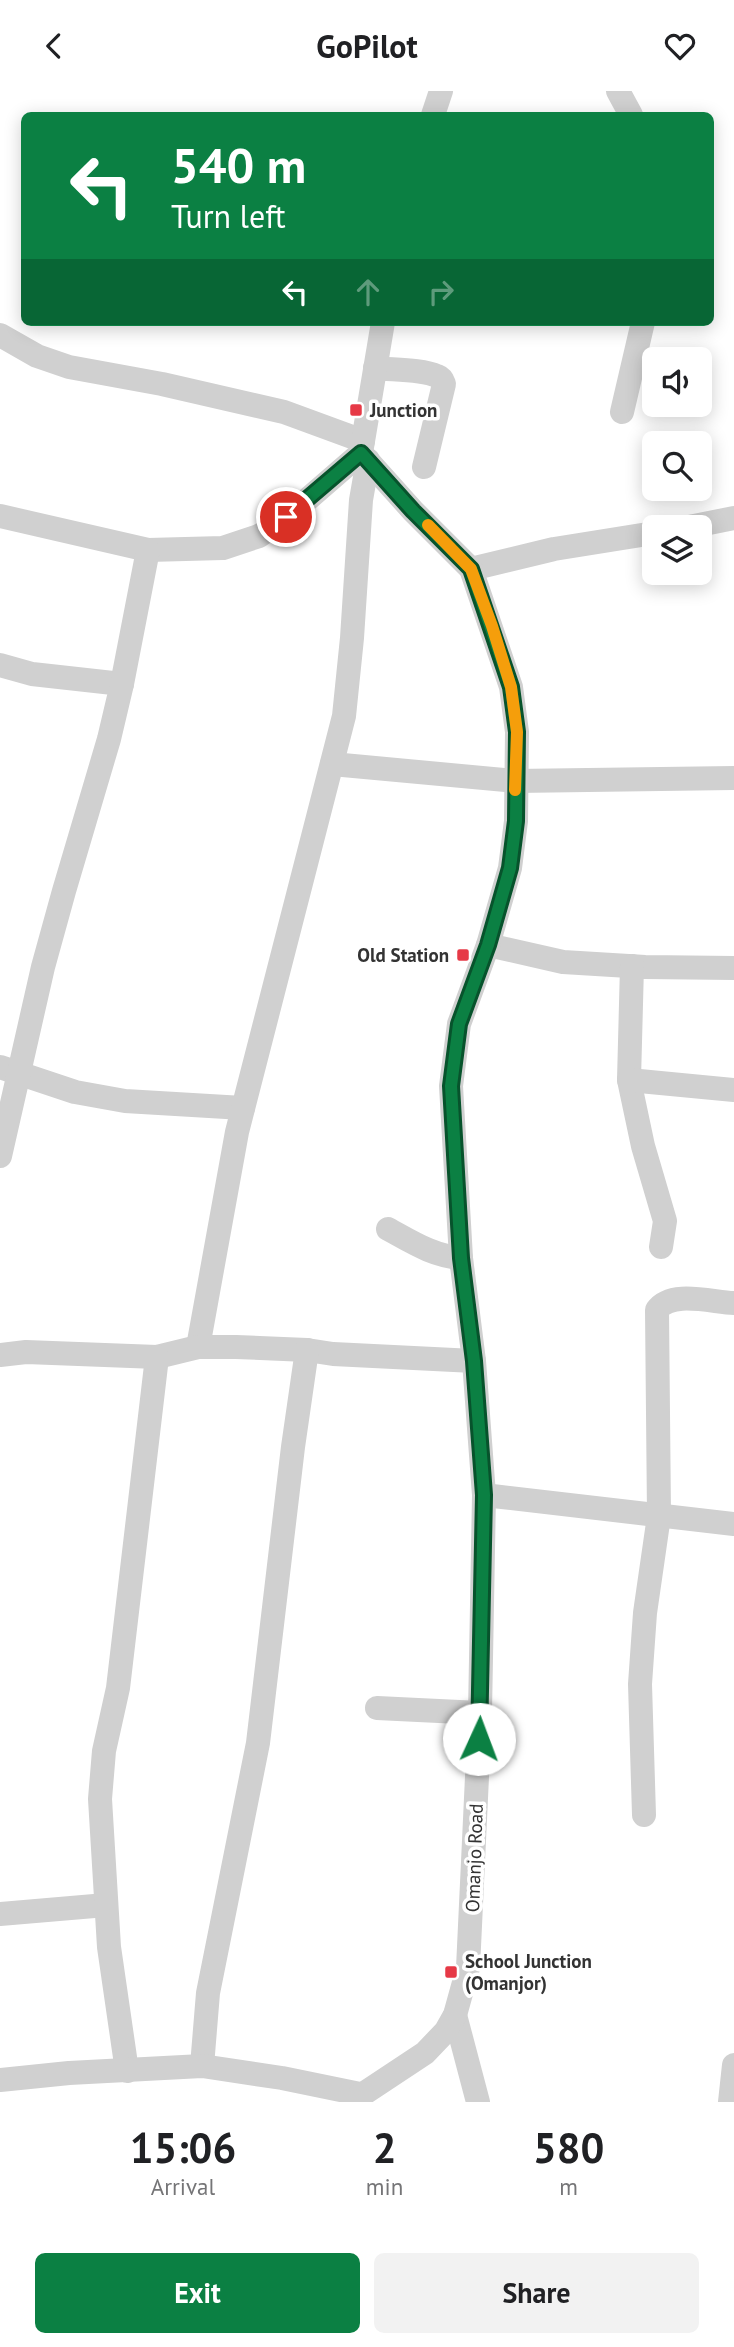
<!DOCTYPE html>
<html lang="en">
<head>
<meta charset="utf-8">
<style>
	:root { --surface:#fff; --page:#f2f2f2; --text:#202124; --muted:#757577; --accent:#0b8043 }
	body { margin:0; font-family:"PT Sans",sans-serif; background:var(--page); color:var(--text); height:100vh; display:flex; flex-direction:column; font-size:26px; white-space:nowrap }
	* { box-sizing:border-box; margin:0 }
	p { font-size:23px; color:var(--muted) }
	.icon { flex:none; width:38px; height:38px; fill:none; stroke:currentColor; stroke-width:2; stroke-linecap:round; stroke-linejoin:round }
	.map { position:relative; height:2011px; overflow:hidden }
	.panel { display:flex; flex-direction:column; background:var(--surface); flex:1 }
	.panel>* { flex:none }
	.hud { position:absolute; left:21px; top:21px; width:693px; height:214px; border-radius:10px; box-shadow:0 4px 18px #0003; background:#0b8043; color:#fff; overflow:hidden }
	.controls { position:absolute; left:642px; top:256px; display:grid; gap:14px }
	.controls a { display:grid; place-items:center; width:70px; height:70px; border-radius:10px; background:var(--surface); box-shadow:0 4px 18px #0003; font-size:35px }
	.pin { position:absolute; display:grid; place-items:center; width:60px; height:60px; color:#fff; margin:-30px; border:4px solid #fff; border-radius:50%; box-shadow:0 2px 7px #0007 }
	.me { position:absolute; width:77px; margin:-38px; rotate:2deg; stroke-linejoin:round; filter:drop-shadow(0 0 5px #0008) }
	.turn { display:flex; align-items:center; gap:24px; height:147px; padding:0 35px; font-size:32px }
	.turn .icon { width:91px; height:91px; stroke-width:2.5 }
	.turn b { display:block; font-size:49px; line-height:60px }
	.lanes { display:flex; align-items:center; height:66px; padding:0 35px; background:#0003; justify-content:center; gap:35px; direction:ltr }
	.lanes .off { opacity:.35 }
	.eta { display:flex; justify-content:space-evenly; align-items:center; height:119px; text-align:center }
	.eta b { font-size:42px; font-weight:700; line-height:49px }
	.action { display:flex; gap:14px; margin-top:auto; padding:14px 35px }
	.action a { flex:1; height:80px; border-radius:10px; background:var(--accent); color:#fff; font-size:28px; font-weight:700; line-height:80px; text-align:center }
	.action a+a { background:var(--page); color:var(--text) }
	header { display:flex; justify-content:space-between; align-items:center; height:91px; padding:0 35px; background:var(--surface); font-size:32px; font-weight:700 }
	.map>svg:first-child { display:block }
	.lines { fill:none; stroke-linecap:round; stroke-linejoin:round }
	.minor { stroke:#d0d0d0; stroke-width:24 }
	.route-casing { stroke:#07532c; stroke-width:18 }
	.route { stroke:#0b8043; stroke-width:12 }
	.slow { stroke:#f59e0b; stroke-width:12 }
	.poi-dot { fill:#e63946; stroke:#fff; stroke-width:2.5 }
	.labels { text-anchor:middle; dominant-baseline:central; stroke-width:7; stroke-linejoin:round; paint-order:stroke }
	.poi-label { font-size:19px; font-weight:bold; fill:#333; stroke:#fff; text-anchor:start }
	.street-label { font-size:19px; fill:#333; stroke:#fff }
</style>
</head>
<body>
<header><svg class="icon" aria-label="back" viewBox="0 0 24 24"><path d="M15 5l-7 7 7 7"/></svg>GoPilot<svg class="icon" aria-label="heart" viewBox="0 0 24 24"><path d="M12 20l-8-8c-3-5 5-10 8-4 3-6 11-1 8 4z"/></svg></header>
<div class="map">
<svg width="734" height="2011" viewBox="0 0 734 2011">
	<rect width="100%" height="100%" fill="#fff"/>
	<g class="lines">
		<g class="minor">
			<path d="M618 0 631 24"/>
			<path d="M433 24 441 0"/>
			<path d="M0 244 37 265 69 276 162 293 284 321 363 350"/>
			<path d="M375 277C392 279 422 278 437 285 442 287 442 288 444 293L424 376"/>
			<path d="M622 321 643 231"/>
			<path d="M361 362 383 231"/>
			<path d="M0 425 148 459 223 457 259 445 286 427 361 362"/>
			<path d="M689 436 734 427"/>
			<path d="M471 478 554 458 654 442"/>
			<path d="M0 574 32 583 122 593"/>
			<path d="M332 673 515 690 734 687"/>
			<path d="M488 854 563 871 645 876 734 877"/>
			<path d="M632 875 629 989 643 1055 665 1130 661 1156"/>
			<path d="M0 976 75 1001 125 1010 243 1017"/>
			<path d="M629 989 734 999"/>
			<path d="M0 1065 43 876 64 800 109 648 122 593 148 459"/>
			<path d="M388 1138C412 1151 433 1165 461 1167"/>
			<path d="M198 1256 237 1041 344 625 352 547 361 409 368 369"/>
			<path d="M0 1264 26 1261 157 1266 198 1256H236L307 1259 333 1263 474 1270"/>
			<path d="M484 1404 734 1433"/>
			<path d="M377 1617 480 1622"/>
			<path d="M644 1724 640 1593 645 1522 659 1425 657 1219C671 1199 711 1211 734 1212"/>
			<path d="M0 1823 106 1814"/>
			<path d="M455 1924 478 2011"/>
			<path d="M202 1975 208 1902 258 1652 293 1356 307 1259"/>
			<path d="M127 1980 109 1856 100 1708 104 1660 118 1597 157 1266"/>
			<path d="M0 1989 69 1982 202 1975 282 1987 360 2003"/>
			<path d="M351 2011 425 1962 446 1940 455 1924 468 1877 480 1622 484 1404 474 1270 461 1167 451 995 459 933 488 854 510 777 516 730 517 641 511 596 471 478 413 420 361 362"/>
			<path d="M730 2011 734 1974"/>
		</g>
	</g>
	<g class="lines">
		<defs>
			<path id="route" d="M286 426 361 362 413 420 471 478 511 596 517 641 516 730 510 777 488 854 459 933 451 995 461 1167 474 1270 484 1404 479 1648"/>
		</defs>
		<use href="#route" class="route-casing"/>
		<use href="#route" class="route"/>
		<path class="slow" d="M428 434 471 478 492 535 511 596 517 641 515 699"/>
	</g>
	<g class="poi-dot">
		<rect x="349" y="312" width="14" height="14" rx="3.5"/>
		<rect x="456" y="857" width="14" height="14" rx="3.5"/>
		<rect x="444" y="1874" width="14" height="14" rx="3.5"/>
	</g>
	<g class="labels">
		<g class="poi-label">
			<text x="370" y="319">Junction</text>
			<text x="449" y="864" text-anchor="end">Old Station</text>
			<text x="465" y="1870">School Junction<tspan x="465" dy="22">(Omanjor)</tspan></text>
		</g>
		<g class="street-label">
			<text transform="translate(474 1767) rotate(-88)">Omanjo Road</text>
		</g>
	</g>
</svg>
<div class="controls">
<a><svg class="icon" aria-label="sound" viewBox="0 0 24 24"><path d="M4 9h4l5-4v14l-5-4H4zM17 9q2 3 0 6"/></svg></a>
<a><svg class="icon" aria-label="search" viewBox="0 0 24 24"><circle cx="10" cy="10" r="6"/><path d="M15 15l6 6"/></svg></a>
<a><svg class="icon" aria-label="layers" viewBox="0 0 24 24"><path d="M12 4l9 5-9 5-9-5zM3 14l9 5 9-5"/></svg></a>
</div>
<div class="pin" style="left:286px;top:426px;background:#d93025"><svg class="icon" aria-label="arrive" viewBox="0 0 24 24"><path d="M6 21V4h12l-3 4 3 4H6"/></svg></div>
<svg class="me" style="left:479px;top:1648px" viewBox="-20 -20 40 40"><circle r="19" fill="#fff"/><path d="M0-13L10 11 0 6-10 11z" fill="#0b8043"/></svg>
<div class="hud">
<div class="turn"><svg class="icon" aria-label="left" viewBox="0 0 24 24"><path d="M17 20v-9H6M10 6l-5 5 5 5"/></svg><div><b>540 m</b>Turn left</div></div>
<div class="lanes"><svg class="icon" aria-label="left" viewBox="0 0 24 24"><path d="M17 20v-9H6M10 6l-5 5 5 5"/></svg><svg class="icon off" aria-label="ahead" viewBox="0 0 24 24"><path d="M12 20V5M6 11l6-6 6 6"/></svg><svg class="icon off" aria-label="right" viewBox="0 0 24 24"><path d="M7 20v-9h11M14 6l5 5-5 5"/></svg></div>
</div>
</div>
<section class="panel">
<div class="eta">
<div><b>15:06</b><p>Arrival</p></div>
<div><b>2</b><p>min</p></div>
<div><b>580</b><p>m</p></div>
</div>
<div class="action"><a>Exit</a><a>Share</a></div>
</section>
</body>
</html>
